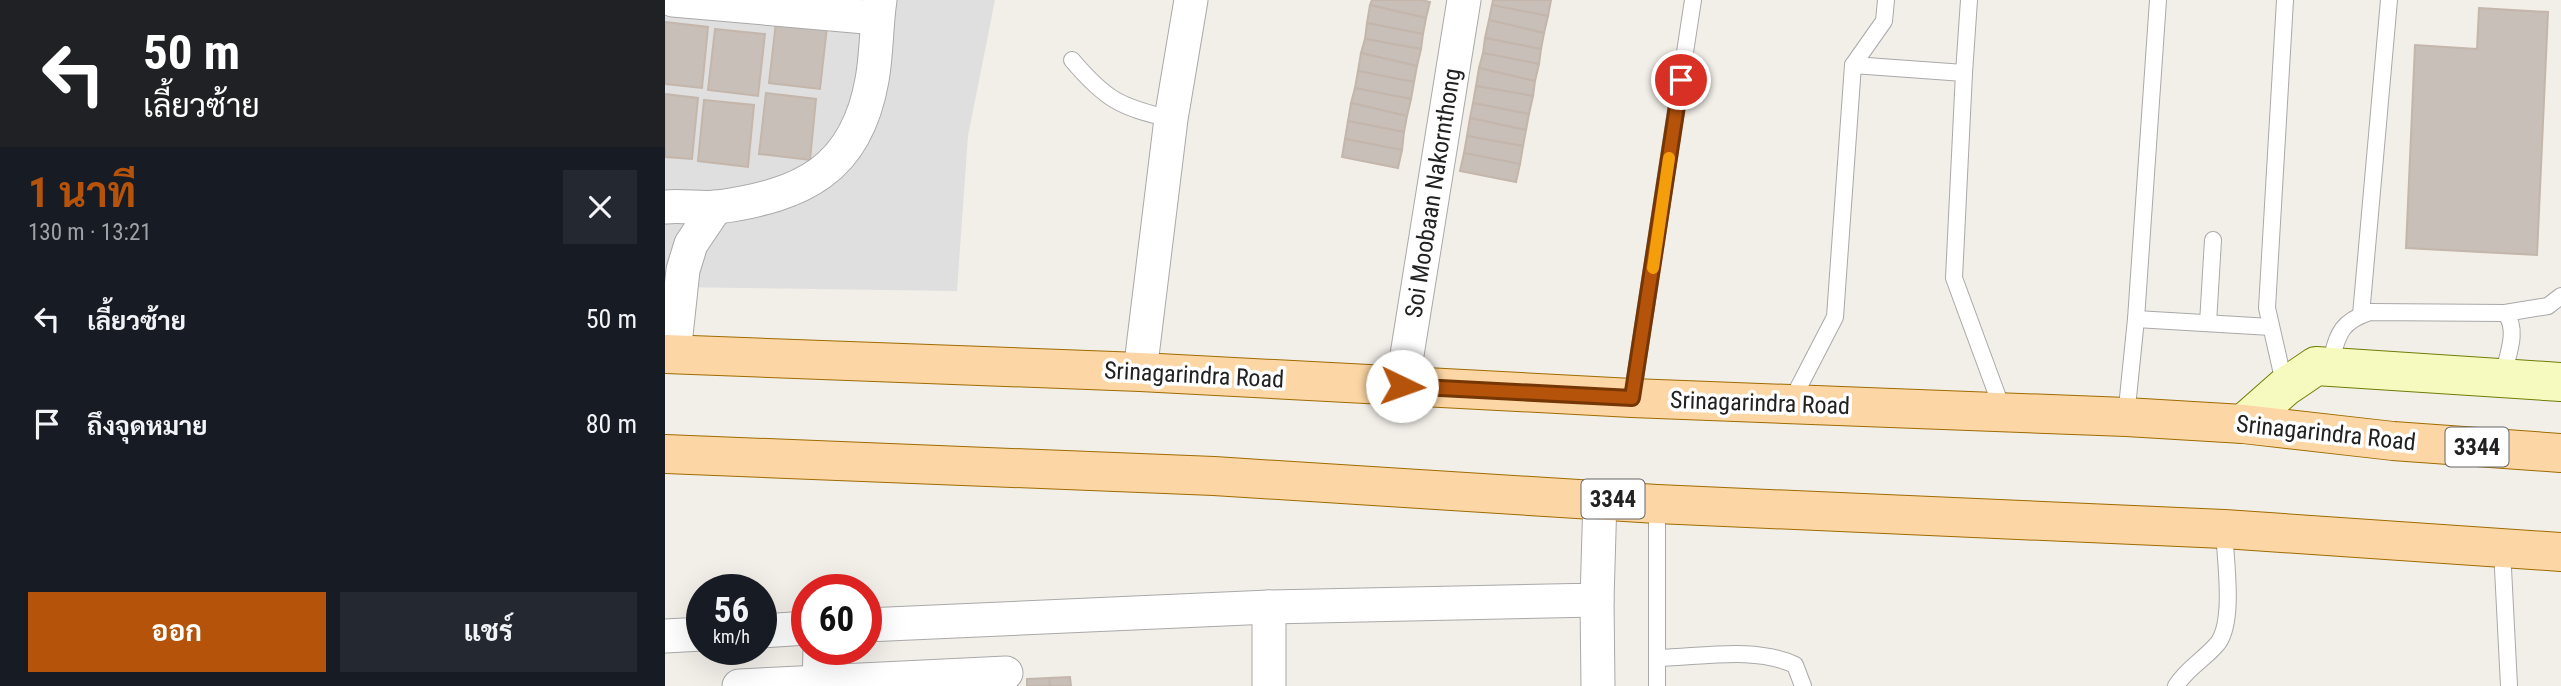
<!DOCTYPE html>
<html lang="th">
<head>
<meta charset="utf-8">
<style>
	:root { --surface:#171b24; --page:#242831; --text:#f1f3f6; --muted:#9ea1a6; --accent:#b45309 }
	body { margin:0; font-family:"Roboto Condensed",Sarabun,sans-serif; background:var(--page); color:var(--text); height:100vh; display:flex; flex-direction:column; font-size:26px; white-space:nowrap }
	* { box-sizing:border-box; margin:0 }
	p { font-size:23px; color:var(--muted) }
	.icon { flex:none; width:38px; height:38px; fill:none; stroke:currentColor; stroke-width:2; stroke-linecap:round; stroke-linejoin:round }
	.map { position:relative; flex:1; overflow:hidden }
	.drawer { display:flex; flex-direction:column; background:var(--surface); width:665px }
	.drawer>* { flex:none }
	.hud { background:#202124; color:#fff; overflow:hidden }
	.speed { position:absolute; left:21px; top:574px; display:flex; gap:14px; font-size:35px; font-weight:700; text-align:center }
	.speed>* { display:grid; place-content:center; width:91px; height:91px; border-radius:50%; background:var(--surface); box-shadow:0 7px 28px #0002; line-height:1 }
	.speed small { font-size:18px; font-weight:400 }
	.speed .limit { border:10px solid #d22; background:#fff; color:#111 }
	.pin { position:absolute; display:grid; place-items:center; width:60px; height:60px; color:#fff; margin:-30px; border:4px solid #fff; border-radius:50%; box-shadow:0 2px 7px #0007 }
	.me { position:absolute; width:77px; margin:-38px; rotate:93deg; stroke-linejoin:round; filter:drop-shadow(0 0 5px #0008) }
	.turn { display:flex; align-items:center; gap:24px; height:147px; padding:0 28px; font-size:32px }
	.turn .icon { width:91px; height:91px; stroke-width:2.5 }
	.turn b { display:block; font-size:49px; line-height:60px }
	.round { display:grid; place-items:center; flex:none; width:74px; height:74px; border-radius:0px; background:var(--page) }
	.headline { display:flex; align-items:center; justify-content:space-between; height:119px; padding:0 28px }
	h1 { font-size:42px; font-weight:700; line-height:52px; color:var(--accent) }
	.cta { display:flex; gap:14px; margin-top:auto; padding:14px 28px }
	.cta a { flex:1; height:80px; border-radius:0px; background:var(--accent); color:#fff; font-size:28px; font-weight:700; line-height:80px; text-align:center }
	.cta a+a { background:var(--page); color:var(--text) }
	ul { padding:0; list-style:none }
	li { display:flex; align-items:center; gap:21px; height:105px; padding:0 28px }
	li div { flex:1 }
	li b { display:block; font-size:26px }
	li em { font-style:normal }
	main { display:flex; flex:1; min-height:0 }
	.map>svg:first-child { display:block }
	.residential { fill:#e0dfdf }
	.building { fill:#c7bfb8; stroke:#c4b6ab; stroke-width:2 }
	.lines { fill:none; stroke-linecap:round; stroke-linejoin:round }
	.lane-casing { stroke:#a9a9a9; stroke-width:18 }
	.street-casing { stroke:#a9a9a9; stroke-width:35 }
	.secondary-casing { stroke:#707d05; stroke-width:40 }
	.primary-casing { stroke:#a06b00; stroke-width:40 }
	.lane { stroke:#fff; stroke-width:16 }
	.street { stroke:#fff; stroke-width:33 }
	.secondary { stroke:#f7fabf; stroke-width:38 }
	.primary { stroke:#fcd6a4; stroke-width:38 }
	.route-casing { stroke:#753606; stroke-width:18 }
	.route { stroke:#b45309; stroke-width:12 }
	.slow { stroke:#f59e0b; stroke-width:12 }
	.labels { text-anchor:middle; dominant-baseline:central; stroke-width:7; stroke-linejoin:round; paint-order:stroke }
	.shield { fill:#fff; stroke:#646464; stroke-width:2 }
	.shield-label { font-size:23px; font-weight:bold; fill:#222 }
	.street-label { font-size:24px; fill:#222; stroke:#fff }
</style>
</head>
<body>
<main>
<section class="drawer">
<div class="hud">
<div class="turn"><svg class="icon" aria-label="left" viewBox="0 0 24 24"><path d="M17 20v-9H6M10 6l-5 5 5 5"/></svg><div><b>50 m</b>เลี้ยวซ้าย</div></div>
</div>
<div class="headline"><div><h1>1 นาที</h1><p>130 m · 13:21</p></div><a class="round"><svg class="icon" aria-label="close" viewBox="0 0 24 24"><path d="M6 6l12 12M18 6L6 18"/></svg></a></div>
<ul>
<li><svg class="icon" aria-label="left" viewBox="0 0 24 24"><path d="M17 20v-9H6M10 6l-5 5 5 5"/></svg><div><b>เลี้ยวซ้าย</b></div><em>50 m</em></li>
<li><svg class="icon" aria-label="arrive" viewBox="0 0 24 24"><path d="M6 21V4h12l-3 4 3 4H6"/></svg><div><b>ถึงจุดหมาย</b></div><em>80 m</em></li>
</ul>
<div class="cta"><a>ออก</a><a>แชร์</a></div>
</section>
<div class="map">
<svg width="1896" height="686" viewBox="0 0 1896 686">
	<rect width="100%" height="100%" fill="#f2efe9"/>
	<path class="residential" d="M0 0H330L303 136 292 291 0 287Z"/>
	<g class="building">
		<path d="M707 0H756L765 2 761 18 705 5Z"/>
		<path d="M828 0H886L883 16 827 5Z"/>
		<path d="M705 5 761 18 758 34 702 23Z"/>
		<path d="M827 5 883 16 879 33 824 20Z"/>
		<path d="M1814 8 1883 12 1872 255 1741 248 1750 45 1812 49Z"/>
		<path d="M824 20 879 33 876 49 820 38Z"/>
		<path d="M0 22 43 27 37 88 0 84Z"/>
		<path d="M111 22 162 27 155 89 104 83Z"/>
		<path d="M702 23 758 34 756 49 700 39Z"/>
		<path d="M50 29 100 34 93 96 43 90Z"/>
		<path d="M820 38 876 49 874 64 818 53Z"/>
		<path d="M700 39 756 49 752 66 696 53Z"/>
		<path d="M696 53 752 66 749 82 693 71Z"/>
		<path d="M818 53 874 64 870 81 814 68Z"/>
		<path d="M814 68 870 81 868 96 811 86Z"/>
		<path d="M693 71 749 82 746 99 690 88Z"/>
		<path d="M811 86 868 96 864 114 808 103Z"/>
		<path d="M690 88 746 99 742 116 686 103Z"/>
		<path d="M101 93 151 99 145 160 94 154Z"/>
		<path d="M0 94 33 98 27 159 0 157Z"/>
		<path d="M39 100 89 105 83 167 33 161Z"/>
		<path d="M686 103 742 116 739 132 683 121Z"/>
		<path d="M808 103 864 114 861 130 805 118Z"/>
		<path d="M805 118 861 130 858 146 802 136Z"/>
		<path d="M683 121 739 132 737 150 680 139Z"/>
		<path d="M802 136 858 146 855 164 799 153Z"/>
		<path d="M680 139 737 150 733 168 677 157Z"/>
		<path d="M799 153 855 164 851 182 795 171Z"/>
		<path d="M405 677 406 686H385L384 678Z"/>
		<path d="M384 678 385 686H362V679Z"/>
	</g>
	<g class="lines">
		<defs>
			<g id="lane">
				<path d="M1620 0 1602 308 1620 387"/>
				<path d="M407 60C441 100 455 107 506 119"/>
				<path d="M1188 65 1219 21 1221 0"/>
				<path d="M1299 73 1304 0"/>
				<path d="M1840 313 1883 306 1896 296"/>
				<path d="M1696 315 1724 0"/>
				<path d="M1471 319 1606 327"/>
				<path d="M1543 323 1548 240"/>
				<path d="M1664 367C1673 337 1672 323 1705 312L1840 313C1855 330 1841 359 1837 379"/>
				<path d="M967 398 1028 0"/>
				<path d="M1126 402 1170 317 1188 65 1299 73 1289 278 1338 411"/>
				<path d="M1461 417 1471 319 1493 0"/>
				<path d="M992 504V686"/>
				<path d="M1837 549 1844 686"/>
				<path d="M994 658C1037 657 1090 646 1130 665L1138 686"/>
				<path d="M1511 686C1522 668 1540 659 1553 643 1570 620 1560 558 1559 529"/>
			</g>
			<g id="street">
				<path d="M8 0 212 18"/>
				<path d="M0 207C18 205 36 209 53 207 138 195 191 170 207 80 212 53 211 26 215 0"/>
				<path d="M9 354 18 270 26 244 51 207"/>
				<path d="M475 372 506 119 526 0"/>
				<path d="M737 386 799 0"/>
				<path d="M932 600 933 686"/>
				<path d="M201 625 604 607 932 600 935 498"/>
				<path d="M96 631 142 628"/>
				<path d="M0 636 37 634"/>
				<path d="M74 686 341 673"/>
				<path d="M154 686 155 649"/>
				<path d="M604 686V607"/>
			</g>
			<path id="secondary" d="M1578 424 1620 387 1651 366 1896 382"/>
			<g id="primary">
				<path d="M0 354 475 372 967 398 1461 417 1578 424 1728 441 1896 453"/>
				<path d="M0 454 549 476 992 504 1559 529 1896 552"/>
			</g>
		</defs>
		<use href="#lane" class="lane-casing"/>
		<use href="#street" class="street-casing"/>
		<use href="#secondary" class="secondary-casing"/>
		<use href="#primary" class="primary-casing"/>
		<use href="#lane" class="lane"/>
		<use href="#street" class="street"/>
		<use href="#secondary" class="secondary"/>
		<use href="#primary" class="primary"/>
	</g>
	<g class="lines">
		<defs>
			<path id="route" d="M737 386 967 398 1016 80"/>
		</defs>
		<use href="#route" class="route-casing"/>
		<use href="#route" class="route"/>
		<path class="slow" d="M988 268 1004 158"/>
	</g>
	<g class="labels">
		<g class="shield">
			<rect x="1780.5" y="427.5" width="63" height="39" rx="5"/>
			<rect x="916.5" y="479.5" width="63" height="39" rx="5"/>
		</g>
		<g class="shield-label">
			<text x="1812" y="447">3344</text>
			<text x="948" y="499">3344</text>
		</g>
		<g class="street-label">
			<text transform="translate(768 193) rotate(-81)">Soi Moobaan Nakornthong</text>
			<text transform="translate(529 375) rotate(3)">Srinagarindra Road</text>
			<text transform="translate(1095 403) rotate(2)">Srinagarindra Road</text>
			<text transform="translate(1661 433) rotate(6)">Srinagarindra Road</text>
		</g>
	</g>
</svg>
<div class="speed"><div>56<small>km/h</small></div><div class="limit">60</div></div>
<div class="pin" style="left:1016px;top:80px;background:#d93025"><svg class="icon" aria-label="arrive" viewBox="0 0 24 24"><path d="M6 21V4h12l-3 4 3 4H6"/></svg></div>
<svg class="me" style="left:737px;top:386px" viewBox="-20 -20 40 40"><circle r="19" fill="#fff"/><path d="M0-13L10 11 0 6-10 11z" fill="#b45309"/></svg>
</div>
</main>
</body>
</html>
